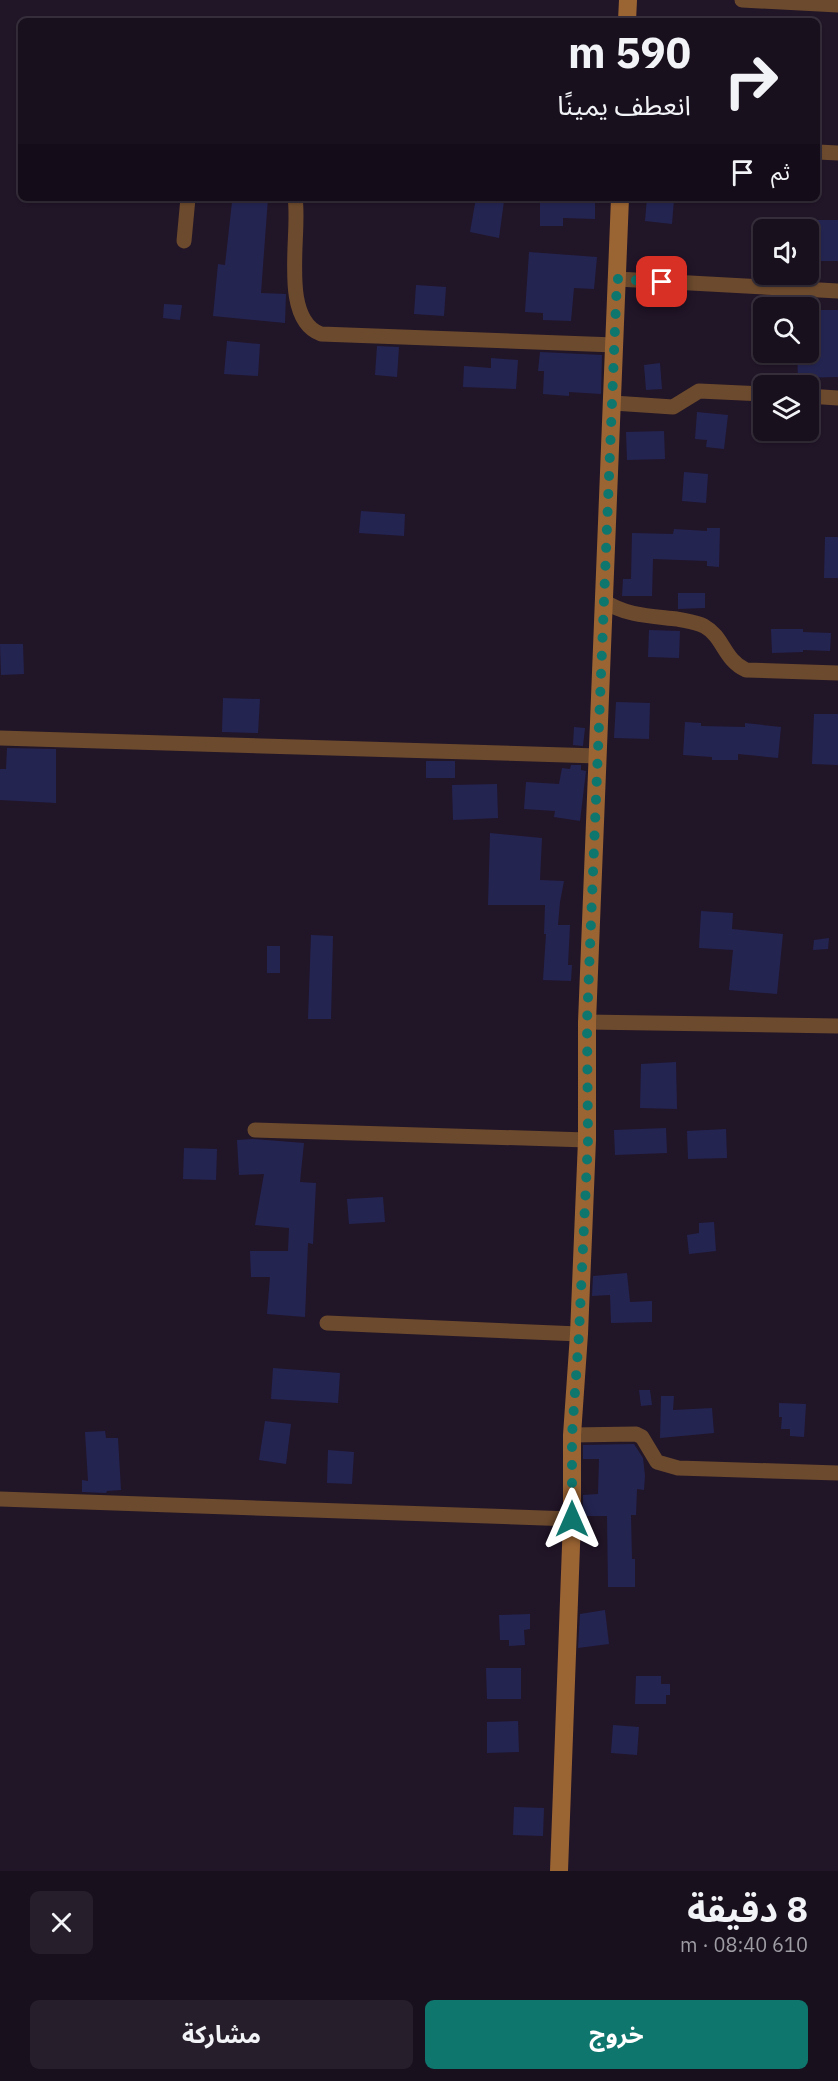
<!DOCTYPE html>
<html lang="ar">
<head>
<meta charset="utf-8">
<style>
	:root { --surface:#19101e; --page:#261e2b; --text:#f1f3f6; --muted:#9f9da4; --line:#37303c; --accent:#0f766e }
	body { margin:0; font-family:"IBM Plex Sans","Noto Sans Arabic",sans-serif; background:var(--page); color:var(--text); direction:rtl; height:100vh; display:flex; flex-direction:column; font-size:22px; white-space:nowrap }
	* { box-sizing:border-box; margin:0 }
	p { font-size:20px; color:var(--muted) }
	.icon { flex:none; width:33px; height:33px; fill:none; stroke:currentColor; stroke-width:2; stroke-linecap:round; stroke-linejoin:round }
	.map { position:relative; height:1871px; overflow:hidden; direction:ltr }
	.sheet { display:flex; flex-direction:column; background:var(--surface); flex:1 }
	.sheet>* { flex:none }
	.hud { position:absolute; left:18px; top:18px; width:802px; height:183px; border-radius:9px; box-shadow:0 2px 4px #0004,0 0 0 2px var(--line); direction:rtl; background:#19101e; color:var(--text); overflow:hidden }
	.fabs { position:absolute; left:753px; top:219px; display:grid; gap:12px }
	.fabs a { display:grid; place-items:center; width:66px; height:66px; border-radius:9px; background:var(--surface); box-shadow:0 2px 4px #0004,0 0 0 2px var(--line); font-size:30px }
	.pin { position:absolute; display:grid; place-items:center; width:51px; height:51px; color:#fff; margin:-26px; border-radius:12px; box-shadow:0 3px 9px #0006 }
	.me { position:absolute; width:66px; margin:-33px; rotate:0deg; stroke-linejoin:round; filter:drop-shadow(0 0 4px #0008) }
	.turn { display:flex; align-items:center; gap:21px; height:126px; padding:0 30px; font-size:27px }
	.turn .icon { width:78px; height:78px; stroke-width:2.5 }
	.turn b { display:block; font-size:42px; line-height:51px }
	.then { display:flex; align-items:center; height:57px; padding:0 30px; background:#0003; gap:12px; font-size:22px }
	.round { display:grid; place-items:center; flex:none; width:63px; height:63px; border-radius:9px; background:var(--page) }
	.summary { display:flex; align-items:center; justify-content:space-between; height:102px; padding:0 30px }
	h1 { font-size:36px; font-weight:700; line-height:45px }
	.primary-button { display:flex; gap:12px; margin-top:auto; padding:12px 30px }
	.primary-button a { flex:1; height:69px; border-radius:9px; background:var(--accent); color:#fff; font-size:24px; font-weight:700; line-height:69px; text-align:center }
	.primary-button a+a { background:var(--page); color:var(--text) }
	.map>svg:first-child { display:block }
	.building { fill:#242451 }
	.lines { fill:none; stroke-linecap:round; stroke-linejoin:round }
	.street { stroke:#6c4a2d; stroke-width:15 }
	.secondary { stroke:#9b6433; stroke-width:18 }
	.route { stroke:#0f766e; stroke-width:10; stroke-dasharray:0 18 }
</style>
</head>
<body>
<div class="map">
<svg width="838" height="1871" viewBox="0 0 838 1871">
	<rect width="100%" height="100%" fill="#211528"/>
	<g class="building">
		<path d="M235 198H268L261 293 286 294 285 323 213 316 218 264 225 265 232 202H234Z"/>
		<path d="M476 198 504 201 499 238 470 232Z"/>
		<path d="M540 198H595V219L563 218V226H540Z"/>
		<path d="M647 198 674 199 672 224 645 221Z"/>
		<rect x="809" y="220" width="29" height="41"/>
		<path d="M529 252 597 257 594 289 574 288 571 321 543 320V313L525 312Z"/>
		<path d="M416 285 446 287 444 316 414 314Z"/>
		<path d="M164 304 182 305 180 320 163 318Z"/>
		<path d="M808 310H838V377L798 378 797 352H808Z"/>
		<path d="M227 341 260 344 258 376 224 374Z"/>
		<path d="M377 346 399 347 397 377 375 375Z"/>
		<path d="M540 352 602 355 601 394 569 392V396L543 394 544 371H538Z"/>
		<path d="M491 358 518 360 516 389 463 387 464 366 491 368Z"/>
		<path d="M660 363 662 389 646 390 644 365Z"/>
		<path d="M697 412 728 415 724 449 706 447 707 440 695 439Z"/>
		<path d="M664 431 665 459 627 460 626 432Z"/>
		<path d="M684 472 708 474 706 503 682 501Z"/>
		<path d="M361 511 405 514 404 536 359 533Z"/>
		<path d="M707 528H720L719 567 707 566V561L653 559 652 596H622L623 579H631L632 533 673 534 674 529 707 531Z"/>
		<path d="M825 537H838V578H824Z"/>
		<path d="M678 593H705V608L678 609Z"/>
		<path d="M771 629H803V632L831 633 830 651 803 650V652L772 653Z"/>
		<path d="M649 630 680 631 679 658 648 657Z"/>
		<path d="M0 644H23L24 674 1 675Z"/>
		<path d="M223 698 260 699 258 733 222 732Z"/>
		<path d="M616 702 650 703 649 739 614 738Z"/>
		<path d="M814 714H838V765L812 764Z"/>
		<path d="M685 722 701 723V726L745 727V723L781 727 778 758 738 754V760H712V757L683 755Z"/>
		<path d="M574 727 585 728 583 746 573 745Z"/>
		<path d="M7 748 56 749V803L0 800V769H6Z"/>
		<rect x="426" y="761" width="29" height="17"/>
		<path d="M571 765H581V770L586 771 580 821 554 817 555 811 524 809 526 782 559 784 562 768 570 769Z"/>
		<path d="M497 784 498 818 453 820 452 785Z"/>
		<path d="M490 833 542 838 540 880 564 881 560 902 558 925H570L568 965H572L571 981 543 980 546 934H544L545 905H488Z"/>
		<path d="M701 911 733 913 732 929 783 934 777 994 729 990 733 950 699 948Z"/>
		<path d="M311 935 333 936 331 1019H308Z"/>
		<path d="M829 938 828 949 813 950 814 940Z"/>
		<rect x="267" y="946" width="13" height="27"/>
		<path d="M676 1062 677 1109 640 1108 641 1064Z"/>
		<path d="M666 1128 667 1153 615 1155 614 1130Z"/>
		<path d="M726 1129 727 1158 688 1159 687 1131Z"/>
		<path d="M253 1139 304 1143 300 1182 316 1183 313 1244 308 1243 305 1317 267 1314 270 1277H251L250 1251H288L289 1228 255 1225 264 1174 239 1175 237 1140Z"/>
		<path d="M184 1148 217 1149 216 1180 183 1179Z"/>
		<path d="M383 1197 385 1222 349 1224 347 1199Z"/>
		<path d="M714 1222 716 1251 689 1254 687 1235 699 1233V1223Z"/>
		<path d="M627 1273 630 1302 652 1301V1322L611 1323 610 1295 592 1296 593 1276Z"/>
		<path d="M273 1368 340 1373 338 1403 271 1399Z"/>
		<path d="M639 1390H650L652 1405 641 1406Z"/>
		<path d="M661 1396H674L673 1410 712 1408 714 1433 660 1438Z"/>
		<path d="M779 1403 806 1404 804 1437 790 1436V1429H781L782 1417H779Z"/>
		<path d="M265 1421 291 1424 286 1464 259 1460Z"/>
		<path d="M105 1431 106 1438H118L121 1490 107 1491 106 1493 82 1492V1480L88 1481 85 1432Z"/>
		<path d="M634 1444 643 1458 645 1476 644 1490 637 1489 636 1515H631L632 1559H635V1587H608L607 1516H583V1495L598 1494 599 1459H583V1445Z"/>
		<path d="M328 1450 354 1452 352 1484 327 1483Z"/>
		<path d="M605 1610 609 1644 578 1648 580 1614Z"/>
		<path d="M530 1614V1629L524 1630 525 1645 509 1646V1640H500L499 1615Z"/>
		<path d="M486 1668H521V1699H487Z"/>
		<path d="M636 1676H661V1684H670V1695H666V1704H635Z"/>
		<path d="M518 1721 519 1752 487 1753V1722Z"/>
		<path d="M613 1725 639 1727 637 1755 611 1753Z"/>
		<path d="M514 1807 544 1808 543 1836 513 1835Z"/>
	</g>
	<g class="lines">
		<g class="street">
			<path d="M742 0 838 5"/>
			<path d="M818 152 838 153"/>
			<path d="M295 198C301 232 279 319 321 334L615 345"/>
			<path d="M184 241 188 198"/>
			<path d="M617 279 838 291"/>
			<path d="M808 396 838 398"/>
			<path d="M613 403 673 407 699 391 764 394"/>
			<path d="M604 601C626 616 651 616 677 619 686 621 696 622 704 626 724 637 723 659 746 670L838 673"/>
			<path d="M0 738 598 756"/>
			<path d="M587 1022 838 1026"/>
			<path d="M255 1130 587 1140"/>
			<path d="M327 1323 579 1334"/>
			<path d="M572 1435 636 1434 642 1437 657 1462 678 1468 838 1473"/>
			<path d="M0 1499 572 1519"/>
		</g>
		<g class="secondary">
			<path d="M627 21 628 0"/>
			<path d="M559 1871 572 1519V1435L579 1334 587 1140V1022L620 198"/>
		</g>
	</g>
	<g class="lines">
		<path class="route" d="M572 1519V1435L579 1334 588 1140 587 1022 617 279 662 282"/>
	</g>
</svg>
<div class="fabs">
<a><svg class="icon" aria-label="sound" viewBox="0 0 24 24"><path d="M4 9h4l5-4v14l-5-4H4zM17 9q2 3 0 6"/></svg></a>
<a><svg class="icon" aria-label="search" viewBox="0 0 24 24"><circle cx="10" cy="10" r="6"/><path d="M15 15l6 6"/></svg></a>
<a><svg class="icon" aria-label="layers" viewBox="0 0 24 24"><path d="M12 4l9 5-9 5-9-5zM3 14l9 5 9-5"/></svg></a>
</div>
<div class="pin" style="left:662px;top:282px;background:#d93025"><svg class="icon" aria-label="arrive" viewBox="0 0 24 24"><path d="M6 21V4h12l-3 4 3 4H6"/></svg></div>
<svg class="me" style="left:572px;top:1519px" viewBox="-20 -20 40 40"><path d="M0-17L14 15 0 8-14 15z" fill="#0f766e" stroke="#fff" stroke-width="4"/></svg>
<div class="hud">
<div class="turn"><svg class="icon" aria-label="right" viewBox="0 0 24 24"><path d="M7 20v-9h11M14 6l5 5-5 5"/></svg><div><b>590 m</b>انعطف يمينًا</div></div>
<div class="then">ثم<svg class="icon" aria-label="arrive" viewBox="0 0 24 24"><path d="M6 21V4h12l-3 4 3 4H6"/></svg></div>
</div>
</div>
<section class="sheet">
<div class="summary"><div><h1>8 دقيقة</h1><p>610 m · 08:40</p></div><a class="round"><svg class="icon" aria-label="close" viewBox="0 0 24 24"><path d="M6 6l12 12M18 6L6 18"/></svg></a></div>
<div class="primary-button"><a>خروج</a><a>مشاركة</a></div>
</section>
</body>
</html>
